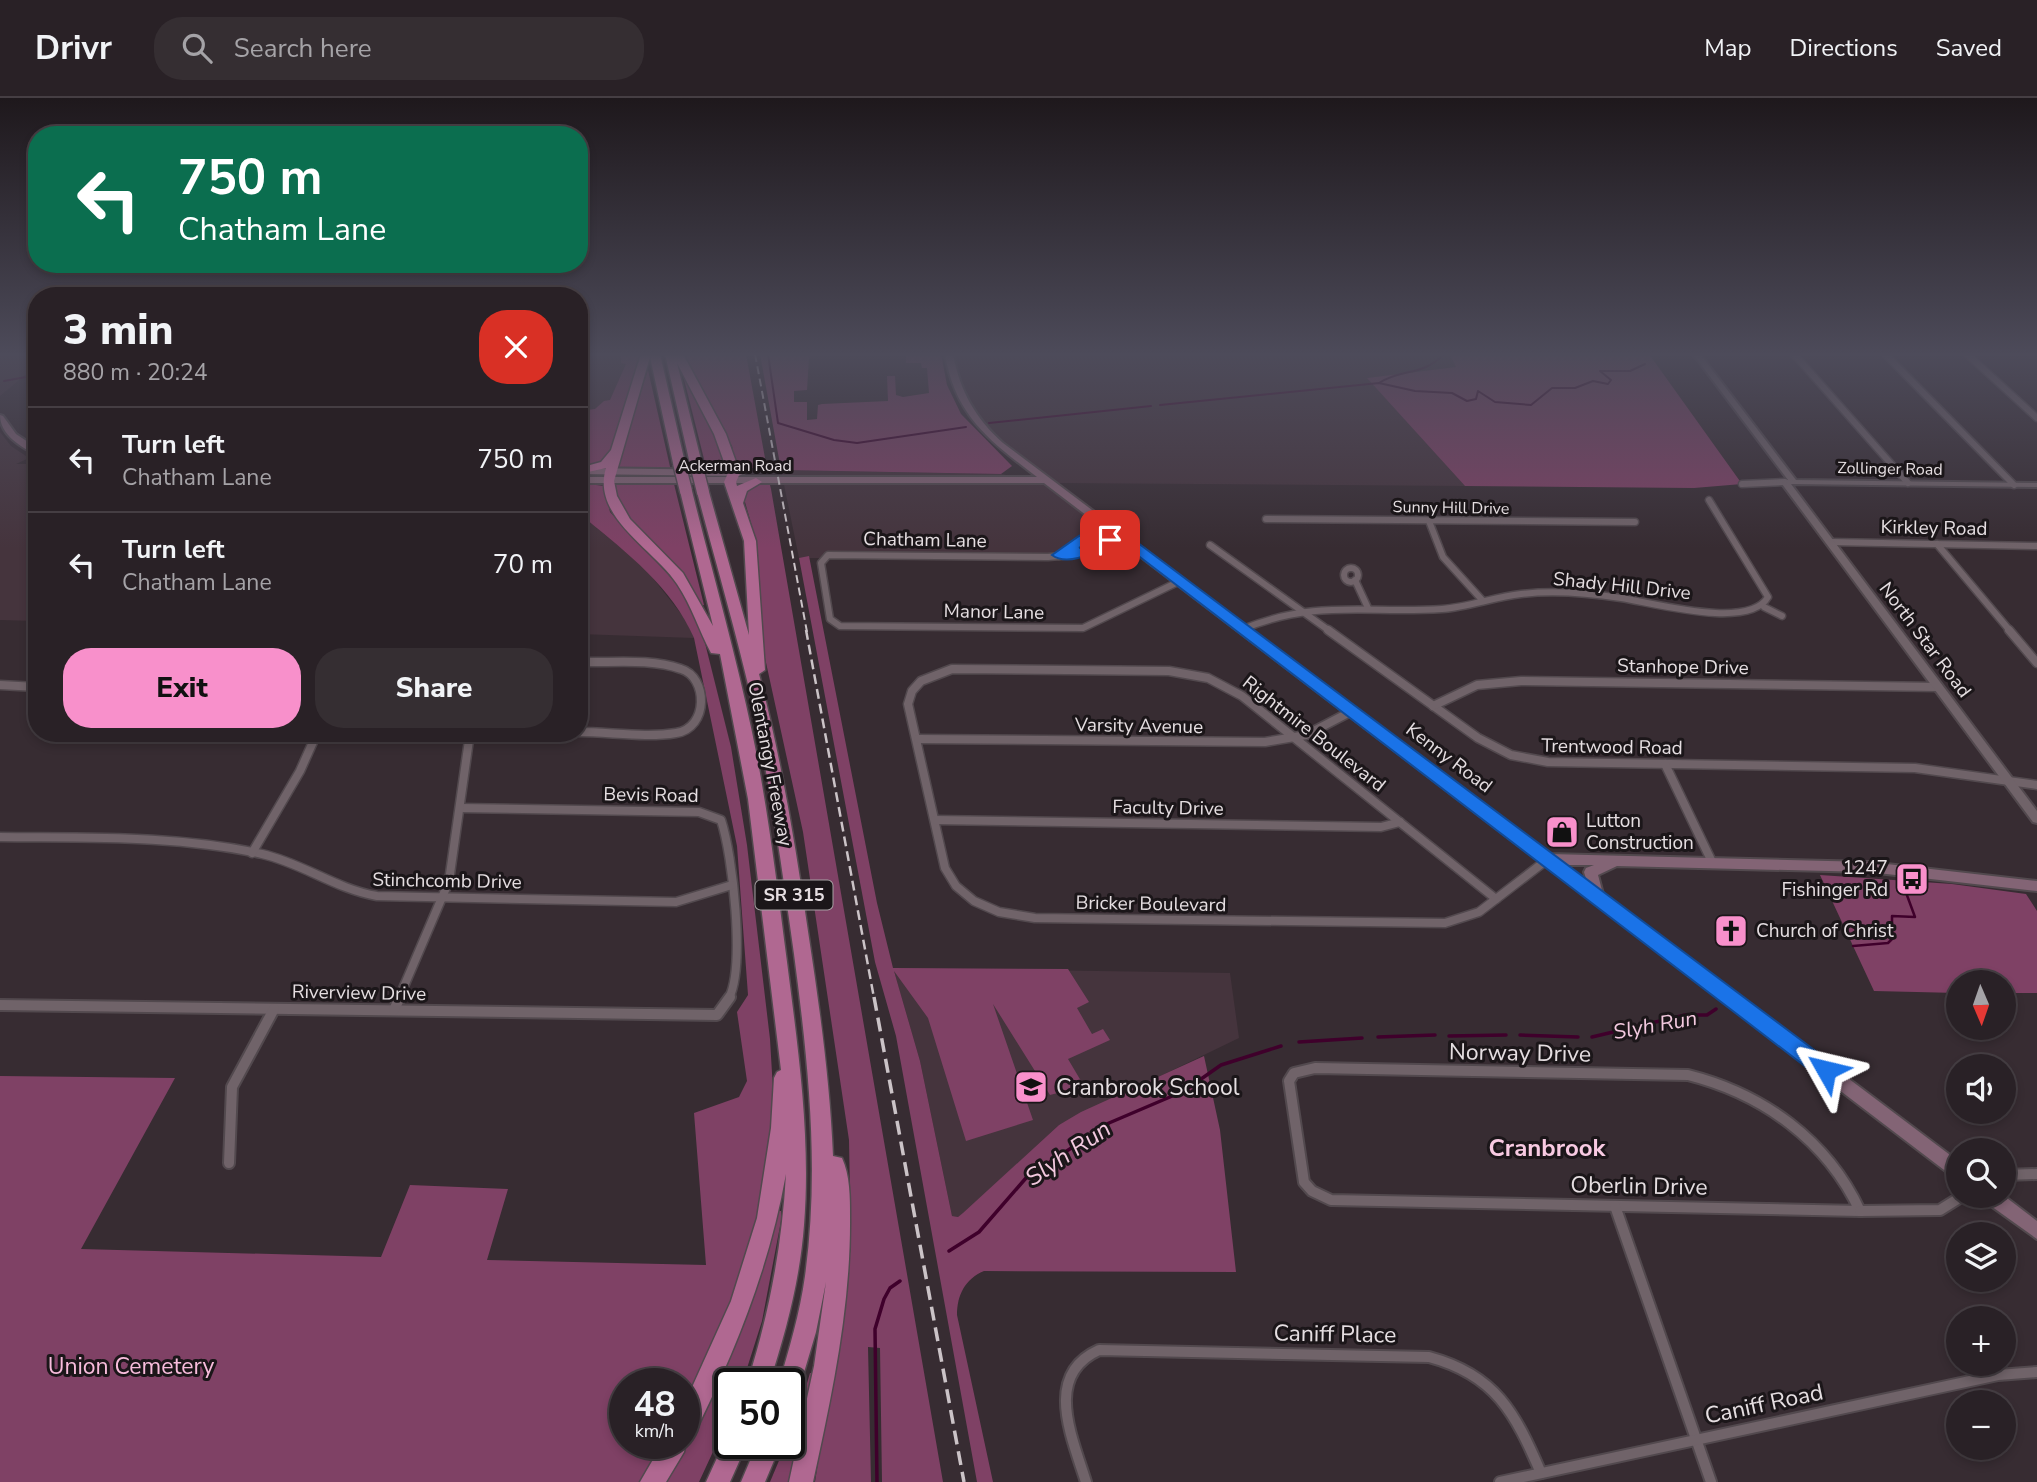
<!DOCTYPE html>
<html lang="en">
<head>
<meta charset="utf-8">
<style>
	:root { --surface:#292126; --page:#352e32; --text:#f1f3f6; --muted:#a5a3a7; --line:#453e43; --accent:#f890cb }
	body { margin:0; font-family:"Nunito Sans",sans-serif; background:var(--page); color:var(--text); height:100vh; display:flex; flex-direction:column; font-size:26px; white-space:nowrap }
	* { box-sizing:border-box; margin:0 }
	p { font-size:23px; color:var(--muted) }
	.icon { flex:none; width:38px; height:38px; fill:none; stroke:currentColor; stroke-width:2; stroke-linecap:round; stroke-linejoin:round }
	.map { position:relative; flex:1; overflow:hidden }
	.details { position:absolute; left:28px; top:189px; width:560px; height:455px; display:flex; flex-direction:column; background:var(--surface); border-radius:28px; box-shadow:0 4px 10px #0003,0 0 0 2px var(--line) }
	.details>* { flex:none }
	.guide { position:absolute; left:28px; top:28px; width:560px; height:147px; border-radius:28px; box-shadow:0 4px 10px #0003,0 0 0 2px var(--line); background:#0b6e4f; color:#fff; overflow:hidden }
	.needle { width:46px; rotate:178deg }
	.fabs { position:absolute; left:1946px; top:872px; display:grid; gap:14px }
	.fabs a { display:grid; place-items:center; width:70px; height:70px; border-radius:50%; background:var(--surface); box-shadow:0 4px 10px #0003,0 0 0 2px var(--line); font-size:35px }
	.speed { position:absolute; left:609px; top:1270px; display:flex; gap:14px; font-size:35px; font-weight:700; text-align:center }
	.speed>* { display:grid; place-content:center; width:91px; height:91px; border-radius:50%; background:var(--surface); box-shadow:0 4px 10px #0003,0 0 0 2px var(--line); line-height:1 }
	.speed small { font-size:18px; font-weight:400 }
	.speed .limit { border:4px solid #111; border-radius:10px; background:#fff; color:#111 }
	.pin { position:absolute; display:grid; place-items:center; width:60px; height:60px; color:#fff; margin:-30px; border-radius:14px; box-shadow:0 4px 10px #0006 }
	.me { position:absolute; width:77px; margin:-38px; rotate:307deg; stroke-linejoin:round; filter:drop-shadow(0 0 5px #0008) }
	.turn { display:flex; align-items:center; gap:24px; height:147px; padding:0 35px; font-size:32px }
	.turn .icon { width:91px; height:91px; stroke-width:2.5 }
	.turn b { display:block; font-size:49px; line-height:60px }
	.round { display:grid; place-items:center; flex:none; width:74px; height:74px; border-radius:28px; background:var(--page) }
	.head { display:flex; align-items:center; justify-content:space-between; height:119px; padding:0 35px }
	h1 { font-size:42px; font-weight:800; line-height:52px }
	.action { display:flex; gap:14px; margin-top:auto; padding:14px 35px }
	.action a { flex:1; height:80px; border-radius:28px; background:var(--accent); color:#111; font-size:28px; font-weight:800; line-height:80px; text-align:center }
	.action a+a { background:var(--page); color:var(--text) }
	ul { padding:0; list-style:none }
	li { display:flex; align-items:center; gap:21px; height:105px; padding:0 35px; border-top:2px solid var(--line) }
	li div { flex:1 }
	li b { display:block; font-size:26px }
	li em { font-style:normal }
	header { display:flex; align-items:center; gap:42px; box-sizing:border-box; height:98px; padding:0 35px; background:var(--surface); border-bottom:2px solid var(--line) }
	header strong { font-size:33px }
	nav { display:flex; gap:38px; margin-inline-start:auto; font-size:24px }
	.search { width:490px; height:63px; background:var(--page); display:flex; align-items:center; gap:18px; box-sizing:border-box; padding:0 24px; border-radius:28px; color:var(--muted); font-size:26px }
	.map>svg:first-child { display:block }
	.built { fill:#45343d }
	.green { fill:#7f4165 }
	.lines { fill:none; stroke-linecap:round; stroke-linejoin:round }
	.stream-far2 { stroke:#3f002b; stroke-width:2 }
	.stream-far1 { stroke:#3f002b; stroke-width:2.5 }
	.stream { stroke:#3f002b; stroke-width:3.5 }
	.minor-far2-casing { stroke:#52494e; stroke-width:9 }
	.minor-far1-casing { stroke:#52494e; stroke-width:11 }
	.minor-casing { stroke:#52494e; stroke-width:14 }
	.tertiary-casing { stroke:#52494e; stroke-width:4 }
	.secondary-casing { stroke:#52494e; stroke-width:4 }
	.motorway-casing { stroke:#52494e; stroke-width:3 }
	.minor-far2 { stroke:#706369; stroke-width:6 }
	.minor-far1 { stroke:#706369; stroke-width:8 }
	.minor { stroke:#706369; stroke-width:10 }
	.tertiary { fill:#706369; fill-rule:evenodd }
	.secondary { fill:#836475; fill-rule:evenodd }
	.motorway { fill:#b06891; fill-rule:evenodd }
	.rail-far2 { stroke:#cbc3c7; stroke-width:2; stroke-dasharray:8 4.5; stroke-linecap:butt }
	.rail-far1 { stroke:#cbc3c7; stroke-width:2.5; stroke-dasharray:10 5; stroke-linecap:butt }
	.rail { stroke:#cbc3c7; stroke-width:3.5; stroke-dasharray:14 7; stroke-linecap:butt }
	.motorway-bridge-casing { stroke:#52494e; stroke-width:15; stroke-linecap:butt }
	.motorway-bridge { stroke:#b06891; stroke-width:12 }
	.route { fill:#1a73e8; stroke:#114b97; stroke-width:2; fill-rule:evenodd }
	.labels { text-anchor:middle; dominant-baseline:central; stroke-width:6; stroke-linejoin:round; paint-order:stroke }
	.far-street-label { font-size:16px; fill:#e5dee1; stroke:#1b1619 }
	.shield { fill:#1b1619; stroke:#a8a2a5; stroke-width:2 }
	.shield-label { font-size:18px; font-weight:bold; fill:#e5dee1 }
	.street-label { font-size:19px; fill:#e5dee1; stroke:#1b1619 }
	.poi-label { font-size:19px; fill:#e5dee1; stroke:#1b1619; text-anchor:start }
	.water-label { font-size:21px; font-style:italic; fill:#f3c9df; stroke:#1b1619 }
	.near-street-label { font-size:23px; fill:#e5dee1; stroke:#1b1619 }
	.near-poi-label { font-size:23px; fill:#e5dee1; stroke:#1b1619; text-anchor:start }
	.near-park-label { font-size:23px; fill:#f8bcdc; stroke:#1b1619 }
	.near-neighbourhood-label { font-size:24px; font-weight:bold; fill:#f8cae2; stroke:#1b1619 }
	.near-water-label { font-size:24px; font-style:italic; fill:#f3c9df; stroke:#1b1619 }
</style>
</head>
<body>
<header>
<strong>Drivr</strong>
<div class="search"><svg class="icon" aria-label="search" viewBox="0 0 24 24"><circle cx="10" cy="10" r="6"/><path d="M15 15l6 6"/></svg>Search here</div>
<nav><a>Map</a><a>Directions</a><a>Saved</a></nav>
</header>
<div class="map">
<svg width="2037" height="1384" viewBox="0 0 2037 1384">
	<rect width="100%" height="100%" fill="#372c32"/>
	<g class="built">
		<path d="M0 256H37V267L0 298Z"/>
		<path d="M579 256H632L628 283 585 393 586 421 644 469 686 522 694 540 579 536Z"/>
		<path d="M949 256H1450L1457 269 1368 280 1465 388 1052 385 1115 434 1059 459 1047 460H799L781 372 1001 376 1049 385 967 312Z"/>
		<path d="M0 334 11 348 29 360 16 366H37V523L0 522Z"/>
		<path d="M893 870 1230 875 1239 940 1059 1027 963 1116 958 1119 952 1118 920 963Z"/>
	</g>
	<g class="green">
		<path d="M621 256H642L607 364 579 371V313L595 311 604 303 610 302 626 266 621 265Z"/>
		<path d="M683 256H746L767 371 736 369 732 348 689 273Z"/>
		<path d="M760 256H812L809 260 807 292 794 293V304H807V322L817 321 818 307 822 306 888 303 887 278H895L896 297 903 299 929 295 927 270H922L921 265H906V257L941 256 947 287 961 316 1012 368 1001 376 781 372Z"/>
		<path d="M1450 256H1649L1742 386 1694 390 1465 388 1367 280 1456 269Z"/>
		<path d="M648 272 671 373 614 371Z"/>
		<path d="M683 277 716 335 727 372 707 373Z"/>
		<path d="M588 386 604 388 610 414 681 490 705 545 731 649 747 747 770 941 773 992 772 1057 741 1194 684 1316V1286H625V1346H667L644 1384H0V978L175 980 81 1151 381 1159 410 1087 508 1091 487 1162 706 1167 694 1015 739 999 747 983 737 914 748 897 737 748 694 540C672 489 627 455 586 421Z"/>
		<path d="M615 386H674L704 507 701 508C682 485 610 412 615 386Z"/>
		<path d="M755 387H770L771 391 943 1384H882L880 1250 868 1249 871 1384H815L851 1149 849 1042 803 734 760 537 757 446 743 397V391Z"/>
		<path d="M809 458 877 805 893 870 1068 871 1089 904 1077 910 1092 936 1103 931 1110 942 1068 961 1084 988 1050 997 993 906 1033 1022 966 1043 928 920 894 873 920 963 952 1118 958 1119 963 1115 1059 1027 1081 1014 1204 958 1220 1032 1236 1174 984 1173C965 1181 957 1197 957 1217L993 1384H977L896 938 875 864 799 460Z"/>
		<path d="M1820 777 1952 786 2026 796 2037 813V895H2004V884H1958V895L1874 893Z"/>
		<path d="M776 1113H781V1123L762 1223 742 1286H730V1317L699 1384H661L695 1328Z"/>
		<path d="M810 1275H815L793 1384H770L786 1346H789Z"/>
	</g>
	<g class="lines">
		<g class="stream-far2">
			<path d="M768 256 778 325 834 342 857 345 966 329"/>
			<path d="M4 283 26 279 37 271"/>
			<path d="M1379 285C1402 270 1422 279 1444 256"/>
			<path d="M1160 307 1379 285 1415 293 1452 295 1467 303 1476 301 1478 293 1495 304 1531 307 1552 290H1575L1593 283 1608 286 1611 282 1600 273H1630L1645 266"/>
			<path d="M989 325 1151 308"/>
		</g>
		<path class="stream-far1" d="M1853 848 1888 845 1892 841V818L1915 819 1901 781"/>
		<g class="stream">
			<path d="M1520 937 1578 939"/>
			<path d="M1449 938 1506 937"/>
			<path d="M1378 939 1435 937"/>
			<path d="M1592 939 1685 917H1707L1716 911"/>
			<path d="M1299 944 1362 940"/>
			<path d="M949 1153 979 1134 1026 1080 1109 1025 1184 993 1221 967 1281 948"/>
			<path d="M877 1384 875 1231 884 1201 890 1190 900 1183"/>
		</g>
		<defs>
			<g id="minor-far2">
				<path d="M1794 256 1908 385"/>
				<path d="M1885 256 2014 387"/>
				<path d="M1967 256 2037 320"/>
				<path d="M1742 386 1785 384"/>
				<path d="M1266 421 1635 424"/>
				<path d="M1429 423 1443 459 1483 503"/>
				<path d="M1120 438 1073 457 1048 459 828 457 821 465 830 521 840 528 1083 530 1180 483"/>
				<path d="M1831 444 2037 448"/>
				<path d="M1937 446 2011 534"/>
				<path d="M1210 447 1331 534"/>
				<path d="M1059 458 1083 441 1109 430"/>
				<circle cx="1351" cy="477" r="7"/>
				<path d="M1355 482 1368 510"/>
				<path d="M1764 509 1782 518"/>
				<path d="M1243 531C1316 501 1368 516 1442 511 1469 509 1494 499 1521 496 1554 492 1588 495 1621 500 1654 505 1749 532 1768 499L1709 402"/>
			</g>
			<g id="minor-far1">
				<path d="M1328 532 1478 640 1511 657 1548 664 1915 670 2037 687"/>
				<path d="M2009 532 2037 565"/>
				<path d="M579 564C612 565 650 560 681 571 708 579 709 630 676 635 646 640 610 634 579 634"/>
				<path d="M952 571 1169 573 1208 580 1242 598 1496 801 1479 814 1445 825 1035 820 999 814 974 803 956 788 945 770 908 606 912 593 921 583Z"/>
				<path d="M0 587 37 589"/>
				<path d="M1433 608 1477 587 1521 583 1938 589"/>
				<path d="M918 641 1265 644 1306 637 1352 613"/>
				<path d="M1665 666 1712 764"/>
				<path d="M460 710 699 714 721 722C733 758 745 868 729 900"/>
				<path d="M935 722 1381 729 1400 724"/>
				<path d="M0 739C87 740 177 737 262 756 302 765 336 791 377 798L676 804 732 787"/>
				<path d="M252 755 300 673 317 635"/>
				<path d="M1496 801 1548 761"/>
				<path d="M399 900 449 783 470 635"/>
			</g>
			<g id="minor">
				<path d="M0 907 717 917 730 899"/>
				<path d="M394 912 400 899"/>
				<path d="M1315 970 1688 977C1763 996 1827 1042 1860 1113L1331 1102 1312 1093 1304 1084 1289 983 1294 975Z"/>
				<path d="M229 1065 232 989 274 911"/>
				<path d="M2004 1077 2037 1076"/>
				<path d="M1615 1108 1711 1384"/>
				<path d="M1860 1113 1940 1112 1964 1097"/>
				<path d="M1086 1384C1072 1339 1043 1277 1099 1252L1429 1259C1496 1277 1515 1315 1541 1375"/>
				<path d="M1500 1384 1998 1277 2037 1274"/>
			</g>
			<path id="tertiary" d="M1693 256H1700L1796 382 2037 385V389L1791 386 2037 713V725L2033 724 1782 386V382H1788Z"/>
			<g id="secondary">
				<path d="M945 256H953C960 293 975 320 1003 345L1549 756 1869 764 2037 783V793L1869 774 1617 768 1598 777 1603 796 1958 1063V1081L1952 1078 1044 385H579V379H1037C990 343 955 318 945 256ZM1563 767H1594L1586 770 1584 774 1587 784Z"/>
				<path d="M0 317 3 318 16 336 37 350V357C21 349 0 337 0 317Z"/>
				<path d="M579 370 739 372 744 375 739 378 579 376Z"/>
				<path d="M1982 1097H2003L2037 1123V1141L1984 1103Z"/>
			</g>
			<g id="motorway">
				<path d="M641 256H660L685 365 679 369 673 365 650 259 614 383 617 398 630 421 683 475 713 528 680 393 686 389 692 393C712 473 735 553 752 634 768 710 777 787 787 864 798 951 811 1039 804 1127 800 1181 786 1234 769 1286H747C769 1216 782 1149 786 1076 769 1170 735 1255 692 1340L686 1343 684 1354 666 1384H640L662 1346H684V1307L731 1203 757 1120 771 1030 774 980 777 974 781 972 748 701 720 556 711 555C699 533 692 508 677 486 654 451 591 419 606 370L579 376V370L601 364 611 352Z"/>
				<path d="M665 256H683L726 336 740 375 736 384 737 388 756 380 762 384 747 393 743 405 756 443 765 572 759 576C782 663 796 751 809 840 820 912 830 985 833 1058L842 1060C850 1077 850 1100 850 1118 851 1208 832 1297 813 1384H789L814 1268 826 1184 816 1234 797 1298 789 1301V1286H779C789 1251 800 1215 805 1178 820 1070 808 963 794 856 782 770 770 684 751 599 735 530 715 462 697 394L699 391H707L709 394 749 537 744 443 724 384 728 375 714 336 677 265 702 366 696 370 690 366Z"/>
				<path d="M730 1336V1346H747L730 1384H706L727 1338Z"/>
				<path d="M757 1346H781L765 1384H741Z"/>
			</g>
		</defs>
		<use href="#minor-far2" class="minor-far2-casing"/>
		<use href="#minor-far1" class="minor-far1-casing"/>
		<use href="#minor" class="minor-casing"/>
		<use href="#tertiary" class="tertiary-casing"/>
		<use href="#secondary" class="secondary-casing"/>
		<use href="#motorway" class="motorway-casing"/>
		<use href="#minor-far2" class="minor-far2"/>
		<use href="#minor-far1" class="minor-far1"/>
		<use href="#minor" class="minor"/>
		<use href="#tertiary" class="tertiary"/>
		<use href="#secondary" class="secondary"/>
		<use href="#motorway" class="motorway"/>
		<path class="rail-far2" d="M755 256 807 534"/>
		<path class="rail-far1" d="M806 532 874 900"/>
		<path class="rail" d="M874 899 964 1384"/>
		<defs>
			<g id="motorway-bridge">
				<path d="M679 365 686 393"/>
				<path d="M696 366 703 394"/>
			</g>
		</defs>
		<use href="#motorway-bridge" class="motorway-bridge-casing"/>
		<use href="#motorway-bridge" class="motorway-bridge"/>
	</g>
	<linearGradient id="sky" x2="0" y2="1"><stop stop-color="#1e181c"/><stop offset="0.57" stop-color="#4d4b5a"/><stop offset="1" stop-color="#4d4b5a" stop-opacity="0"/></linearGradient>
	<rect width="2037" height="450" fill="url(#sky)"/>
	<path class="route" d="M1105 427H1114L1833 966 1835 972 1833 979 1826 981 1819 979 1115 440 1114 445C1098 452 1069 470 1052 457L1079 438ZM1108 435 1113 439 1079 450Z"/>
	<defs>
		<symbol id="shop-square" viewBox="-11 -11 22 22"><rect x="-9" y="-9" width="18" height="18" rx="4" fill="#f890cb" stroke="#1b1619"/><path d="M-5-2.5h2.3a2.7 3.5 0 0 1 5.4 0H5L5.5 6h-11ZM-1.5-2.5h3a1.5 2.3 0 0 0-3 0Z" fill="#111"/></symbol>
		<symbol id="bus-square" viewBox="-11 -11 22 22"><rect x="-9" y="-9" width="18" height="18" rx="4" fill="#f890cb" stroke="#1b1619"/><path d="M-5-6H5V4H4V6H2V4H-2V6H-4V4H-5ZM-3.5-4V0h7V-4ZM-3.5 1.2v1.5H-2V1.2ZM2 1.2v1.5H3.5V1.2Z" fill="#111"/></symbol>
		<symbol id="church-square" viewBox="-11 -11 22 22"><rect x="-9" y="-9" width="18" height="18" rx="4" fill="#f890cb" stroke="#1b1619"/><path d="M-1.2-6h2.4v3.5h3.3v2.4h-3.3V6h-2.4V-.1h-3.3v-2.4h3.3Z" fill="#111"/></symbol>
		<symbol id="school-square" viewBox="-11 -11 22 22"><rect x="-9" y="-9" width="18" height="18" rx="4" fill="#f890cb" stroke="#1b1619"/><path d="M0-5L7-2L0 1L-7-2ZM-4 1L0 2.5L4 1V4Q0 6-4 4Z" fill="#111"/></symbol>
	</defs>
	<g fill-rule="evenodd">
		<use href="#shop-square" x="1543" y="715" width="38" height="38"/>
		<use href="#bus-square" x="1893" y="762" width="38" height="38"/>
		<use href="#church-square" x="1712" y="814" width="38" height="38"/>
		<use href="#school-square" x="1012" y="970" width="38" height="38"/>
	</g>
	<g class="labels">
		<g class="far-street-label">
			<text x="735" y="368">Ackerman Road</text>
			<text transform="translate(1890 371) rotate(1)">Zollinger Road</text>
			<text transform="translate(1451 410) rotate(1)">Sunny Hill Drive</text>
		</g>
		<rect class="shield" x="755.5" y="782.5" width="77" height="29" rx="5"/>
		<g class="shield-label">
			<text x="794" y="797">SR 315</text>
		</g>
		<g class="street-label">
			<text transform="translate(1934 430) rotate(1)">Kirkley Road</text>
			<text transform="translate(925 442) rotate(1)">Chatham Lane</text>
			<text transform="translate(1622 488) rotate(6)">Shady Hill Drive</text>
			<text transform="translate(994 514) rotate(1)">Manor Lane</text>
			<text transform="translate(1925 542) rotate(53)">North Star Road</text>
			<text transform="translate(1683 569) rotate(1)">Stanhope Drive</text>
			<text transform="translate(1139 628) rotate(1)">Varsity Avenue</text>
			<text transform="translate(1314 636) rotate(38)">Rightmire Boulevard</text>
			<text transform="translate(1612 649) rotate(1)">Trentwood Road</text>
			<text transform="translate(1449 660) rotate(37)">Kenny Road</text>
			<text transform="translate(770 666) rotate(79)">Olentangy Freeway</text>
			<text transform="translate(651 697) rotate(1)">Bevis Road</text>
			<text transform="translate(1168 710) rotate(1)">Faculty Drive</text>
			<text transform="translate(447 783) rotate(1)">Stinchcomb Drive</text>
			<text transform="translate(1151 806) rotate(1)">Bricker Boulevard</text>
			<text transform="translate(359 895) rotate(1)">Riverview Drive</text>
		</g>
		<g class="poi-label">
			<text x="1586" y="723">Lutton<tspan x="1586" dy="22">Construction</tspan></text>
			<text x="1888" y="770" text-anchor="end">1247<tspan x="1888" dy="22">Fishinger Rd</tspan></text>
			<text x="1756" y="833">Church of Christ</text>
		</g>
		<g class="water-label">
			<text transform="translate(1655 927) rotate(-10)">Slyh Run</text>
		</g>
		<g class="near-street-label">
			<text transform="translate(1520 955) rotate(1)">Norway Drive</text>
			<text transform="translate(1639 1088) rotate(1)">Oberlin Drive</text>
			<text transform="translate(1335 1236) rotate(1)">Caniff Place</text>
			<text transform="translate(1764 1306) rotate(-12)">Caniff Road</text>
		</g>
		<g class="near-poi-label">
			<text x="1056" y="989">Cranbrook School</text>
		</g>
		<g class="near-park-label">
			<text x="131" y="1268">Union Cemetery</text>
		</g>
		<g class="near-neighbourhood-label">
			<text x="1547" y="1050">Cranbrook</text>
		</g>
		<g class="near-water-label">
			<text transform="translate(1068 1055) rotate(-34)">Slyh Run</text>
		</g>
	</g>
</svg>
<div class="fabs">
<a><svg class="needle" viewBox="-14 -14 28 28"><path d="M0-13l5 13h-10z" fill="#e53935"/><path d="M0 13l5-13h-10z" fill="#a5a3a7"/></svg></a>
<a><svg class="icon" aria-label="sound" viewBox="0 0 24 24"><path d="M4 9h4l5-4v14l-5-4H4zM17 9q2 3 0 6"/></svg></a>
<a><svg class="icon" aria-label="search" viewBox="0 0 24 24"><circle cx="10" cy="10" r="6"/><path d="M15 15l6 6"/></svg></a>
<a><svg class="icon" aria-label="layers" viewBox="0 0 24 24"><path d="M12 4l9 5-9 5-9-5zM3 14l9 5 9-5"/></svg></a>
<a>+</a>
<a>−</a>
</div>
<div class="speed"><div>48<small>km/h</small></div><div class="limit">50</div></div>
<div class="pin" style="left:1110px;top:442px;background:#d93025"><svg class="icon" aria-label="arrive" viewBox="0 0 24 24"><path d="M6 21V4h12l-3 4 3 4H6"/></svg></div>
<svg class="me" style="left:1826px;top:972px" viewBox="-20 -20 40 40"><path d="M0-17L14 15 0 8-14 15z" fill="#1a73e8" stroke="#fff" stroke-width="4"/></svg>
<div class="guide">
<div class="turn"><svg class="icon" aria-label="left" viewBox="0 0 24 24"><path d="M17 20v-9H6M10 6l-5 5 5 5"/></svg><div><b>750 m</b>Chatham Lane</div></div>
</div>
<section class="details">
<div class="head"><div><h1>3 min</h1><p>880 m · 20:24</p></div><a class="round" style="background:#d93025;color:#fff"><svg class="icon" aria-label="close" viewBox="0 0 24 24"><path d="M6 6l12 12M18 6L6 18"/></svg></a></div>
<ul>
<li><svg class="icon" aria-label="left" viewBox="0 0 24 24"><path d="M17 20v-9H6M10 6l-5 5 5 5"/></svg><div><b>Turn left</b><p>Chatham Lane</p></div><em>750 m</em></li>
<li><svg class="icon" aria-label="left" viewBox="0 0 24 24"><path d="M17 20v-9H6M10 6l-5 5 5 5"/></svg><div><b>Turn left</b><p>Chatham Lane</p></div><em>70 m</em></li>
</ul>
<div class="action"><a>Exit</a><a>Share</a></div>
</section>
</div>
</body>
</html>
